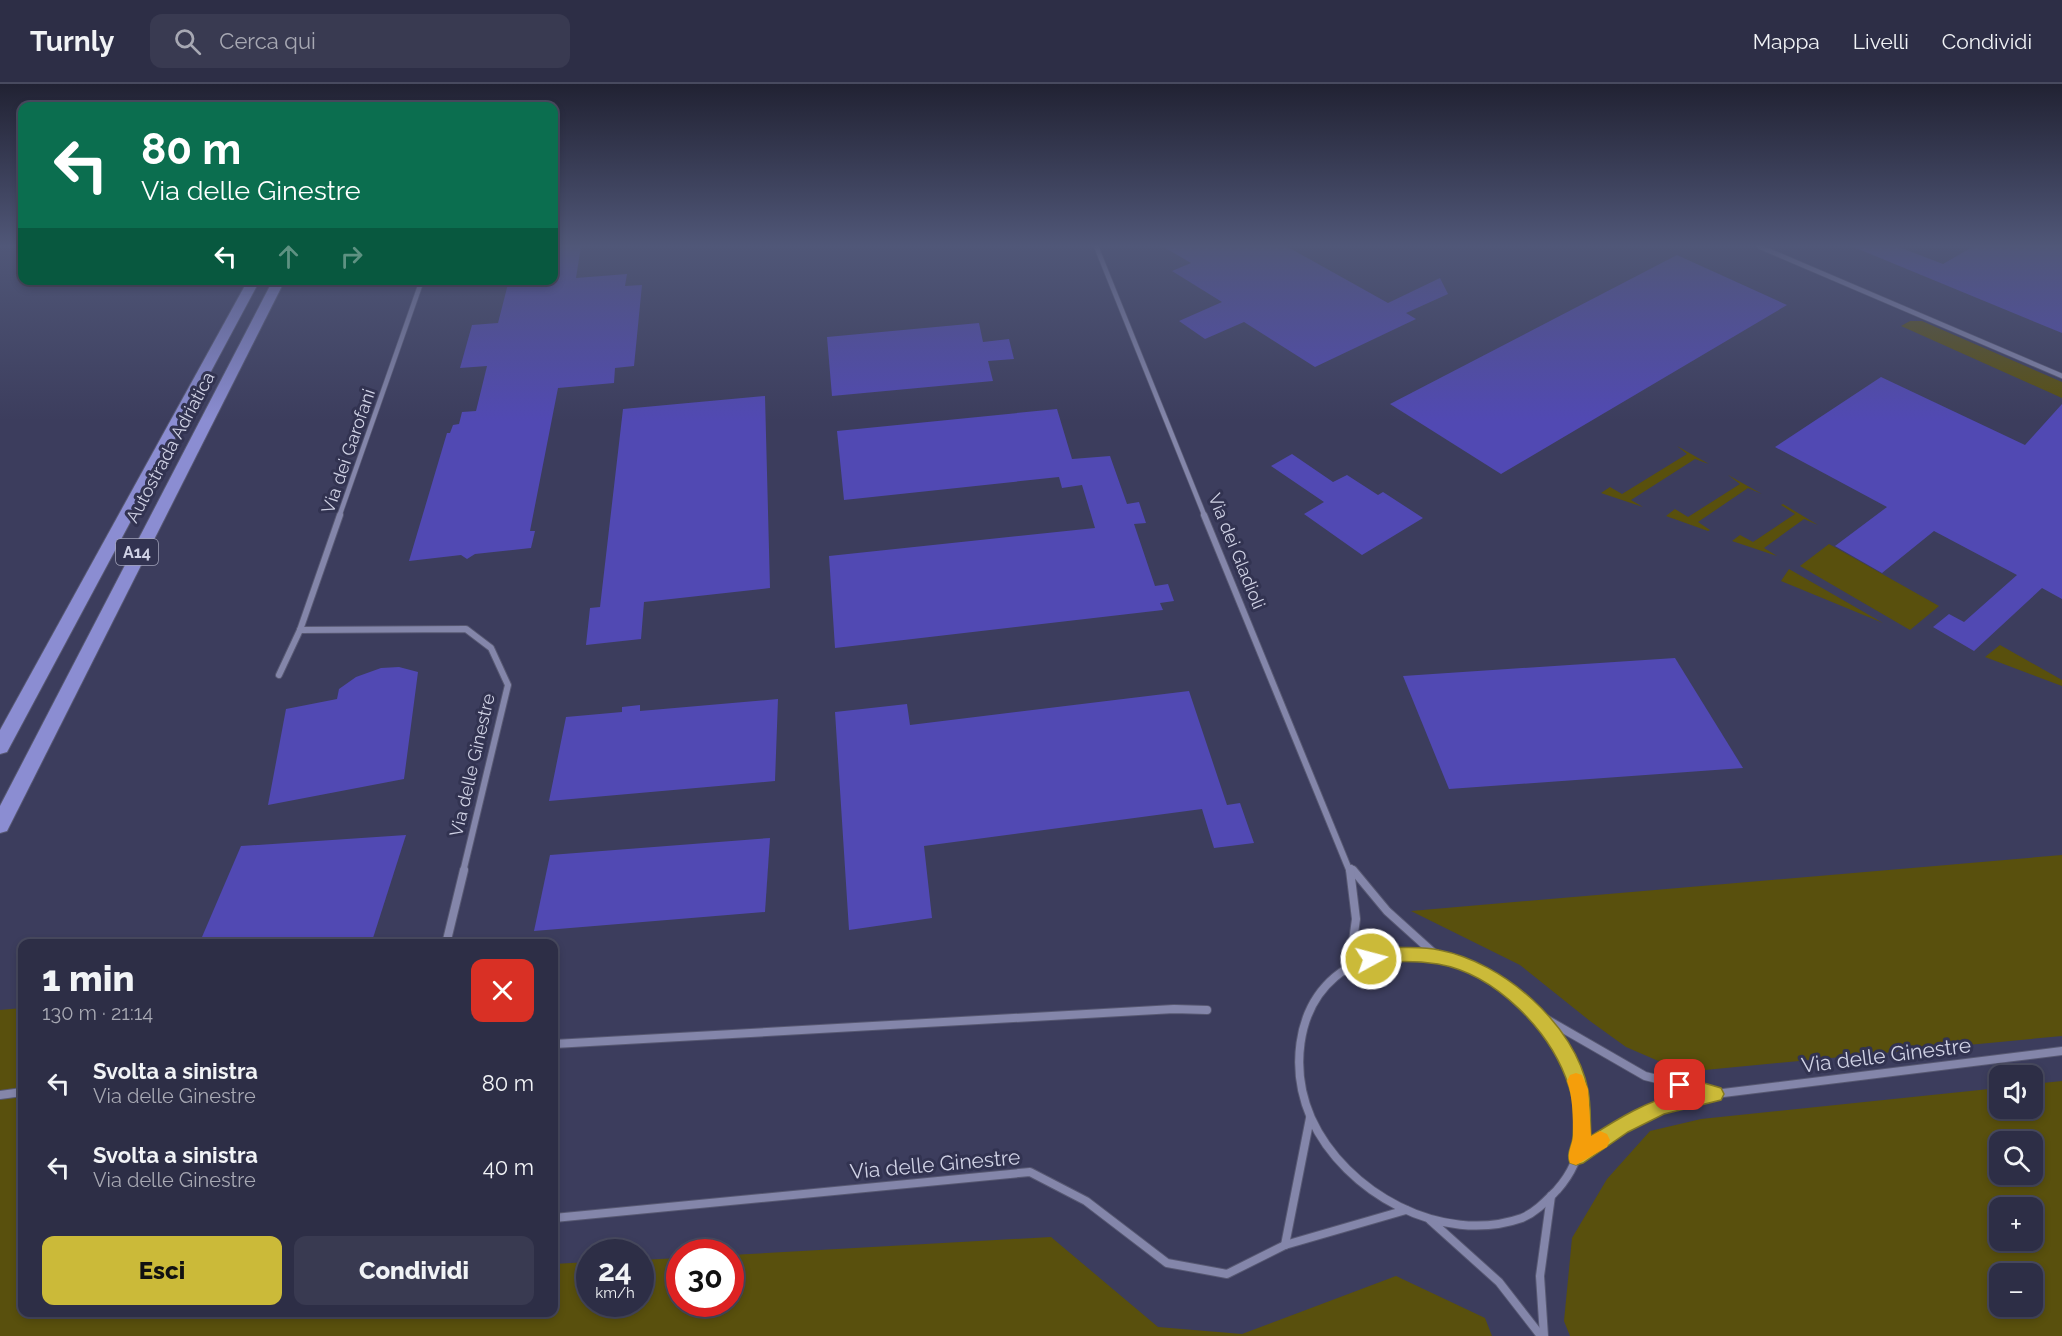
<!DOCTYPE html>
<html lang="it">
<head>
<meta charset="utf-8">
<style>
	:root { --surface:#2d2e46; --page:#393a51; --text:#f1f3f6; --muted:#a7a8b3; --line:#484a5f; --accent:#cbba39 }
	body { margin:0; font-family:Raleway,sans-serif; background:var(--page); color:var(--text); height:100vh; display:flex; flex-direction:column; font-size:22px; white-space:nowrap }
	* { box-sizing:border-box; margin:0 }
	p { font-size:20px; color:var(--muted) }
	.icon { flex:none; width:33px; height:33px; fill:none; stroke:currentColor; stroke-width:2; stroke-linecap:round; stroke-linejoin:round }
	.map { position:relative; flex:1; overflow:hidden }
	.drawer { position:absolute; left:18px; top:855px; width:540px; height:378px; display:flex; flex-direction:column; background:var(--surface); border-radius:12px; box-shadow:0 3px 9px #0003,0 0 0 2px var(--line) }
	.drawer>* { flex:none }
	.guide { position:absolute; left:18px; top:18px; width:540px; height:183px; border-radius:12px; box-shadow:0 3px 9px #0003,0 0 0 2px var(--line); background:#0b6e4f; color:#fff; overflow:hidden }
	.buttons { position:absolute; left:1989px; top:981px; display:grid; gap:12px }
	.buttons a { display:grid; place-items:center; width:54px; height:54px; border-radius:12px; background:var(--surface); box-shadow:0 3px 9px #0003,0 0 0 2px var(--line); font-size:30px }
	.speed { position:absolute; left:576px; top:1155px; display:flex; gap:12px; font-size:30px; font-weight:700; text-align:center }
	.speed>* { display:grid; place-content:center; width:78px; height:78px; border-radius:50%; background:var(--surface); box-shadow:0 3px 9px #0003,0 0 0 2px var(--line); line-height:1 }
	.speed small { font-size:15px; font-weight:400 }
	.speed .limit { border:9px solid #d22; background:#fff; color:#111 }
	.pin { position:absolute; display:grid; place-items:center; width:51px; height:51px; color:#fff; margin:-26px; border-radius:12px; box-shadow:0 3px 9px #0006 }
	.me { position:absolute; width:66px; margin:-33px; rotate:83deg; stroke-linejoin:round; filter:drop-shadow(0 0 4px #0008) }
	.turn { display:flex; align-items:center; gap:21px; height:126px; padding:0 24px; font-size:27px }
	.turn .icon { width:78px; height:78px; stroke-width:2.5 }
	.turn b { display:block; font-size:42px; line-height:51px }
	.lanes { display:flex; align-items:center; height:57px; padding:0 24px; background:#0003; justify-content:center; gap:30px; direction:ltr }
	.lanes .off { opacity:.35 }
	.round { display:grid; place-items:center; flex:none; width:63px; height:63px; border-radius:12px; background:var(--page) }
	.head { display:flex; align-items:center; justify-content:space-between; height:102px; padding:0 24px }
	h1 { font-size:36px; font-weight:800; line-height:45px }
	.button { display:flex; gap:12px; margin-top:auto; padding:12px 24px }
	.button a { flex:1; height:69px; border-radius:12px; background:var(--accent); color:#111; font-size:24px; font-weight:800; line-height:69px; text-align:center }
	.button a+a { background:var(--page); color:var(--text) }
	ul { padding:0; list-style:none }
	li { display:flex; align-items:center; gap:18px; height:84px; padding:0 24px }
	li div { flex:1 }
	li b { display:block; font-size:22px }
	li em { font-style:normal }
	header { display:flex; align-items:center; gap:36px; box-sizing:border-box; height:84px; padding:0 30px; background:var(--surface); border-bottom:2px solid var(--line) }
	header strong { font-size:28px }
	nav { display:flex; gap:33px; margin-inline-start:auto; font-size:21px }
	.search { width:420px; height:54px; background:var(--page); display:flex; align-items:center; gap:15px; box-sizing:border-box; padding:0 21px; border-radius:12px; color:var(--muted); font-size:22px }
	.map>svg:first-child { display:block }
	.green { fill:#59500d; fill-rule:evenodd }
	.building { fill:#5149b3 }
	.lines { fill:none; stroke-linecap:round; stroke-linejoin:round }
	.minor-far2-casing { stroke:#575872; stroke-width:6 }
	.minor-far1-casing { stroke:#575872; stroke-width:8 }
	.minor-casing { stroke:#575872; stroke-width:10 }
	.motorway-casing { stroke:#575872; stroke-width:2 }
	.minor-far2 { stroke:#8486aa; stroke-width:4.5 }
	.minor-far1 { stroke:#8486aa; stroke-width:6 }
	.minor { stroke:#8486aa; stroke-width:8 }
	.motorway { fill:#8b8dd2; fill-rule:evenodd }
	.route { fill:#cbba39; stroke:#847925; stroke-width:1.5 }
	.slow { fill:#f59e0b }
	.labels { text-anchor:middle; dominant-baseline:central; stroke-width:6; stroke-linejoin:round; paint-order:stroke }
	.shield { fill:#323351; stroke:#a1a2b9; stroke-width:1.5 }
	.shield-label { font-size:16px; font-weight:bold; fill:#d0d2e5 }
	.street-label { font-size:18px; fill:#d0d2e5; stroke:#323351 }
	.near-street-label { font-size:21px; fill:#d0d2e5; stroke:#323351 }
</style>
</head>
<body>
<header>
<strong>Turnly</strong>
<div class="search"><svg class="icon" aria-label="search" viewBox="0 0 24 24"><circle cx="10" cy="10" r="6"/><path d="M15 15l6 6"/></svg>Cerca qui</div>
<nav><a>Mappa</a><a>Livelli</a><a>Condividi</a></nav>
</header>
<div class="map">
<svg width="2062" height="1252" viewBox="0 0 2062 1252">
	<rect width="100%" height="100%" fill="#3c3d5d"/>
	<g class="green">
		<path d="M1910 237H1922L2062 298V314L1901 242Z"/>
		<path d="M1677 362 1709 380 1695 375 1631 416 1643 423 1601 409 1610 403 1622 410 1687 370Z"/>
		<path d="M1728 391 1762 410 1748 404 1698 438 1710 446 1708 447 1666 432 1675 425 1688 433 1740 400Z"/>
		<path d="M1783 420 1818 441 1804 435 1764 464 1777 472 1732 457 1740 451 1753 458 1795 430 1781 421Z"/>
		<path d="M1829 460 1939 522 1910 546 1800 482Z"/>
		<path d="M1789 485 1883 539 1781 497Z"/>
		<path d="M2000 561 2062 596V602L1985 573Z"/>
		<path d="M2062 771V952L1684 988 1626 963 1590 937 1520 881 1411 827Z"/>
		<path d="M22 924V1228H554V1180L589 1178 590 1220H640L641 1176 679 1174 680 1220H730L731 1171 1051 1153 1158 1243 1242 1250 1396 1192 1485 1234 1492 1252H0V926Z"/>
		<path d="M2062 997V1252H1570L1564 1237 1572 1154 1607 1095 1650 1047 1701 1035 1999 1004 2000 1024H2032L2033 1000ZM2000 1058H2032V1090H2000ZM2000 1124H2032V1156H2000ZM2000 1190H2032V1222H2000Z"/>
	</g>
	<g class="building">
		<path d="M554 162H581L576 194 627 190 625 202 642 201 634 282 615 284 614 299 558 304 530 447H535L531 464 475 470 467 475 461 471 409 477 447 349H450L453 341 459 340 462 328 476 327 487 282 460 284 472 241 498 239 509 196H554Z"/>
		<path d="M1162 162H1286L1388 219 1440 194 1448 210 1406 229 1416 235 1315 283 1244 238 1205 255 1179 237 1222 218 1172 187 1191 179Z"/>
		<path d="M1851 162H1896L1943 180 1974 162H2062V249Z"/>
		<path d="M1677 171 1787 221 1501 390 1390 320Z"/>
		<path d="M979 239 983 258 1009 255 1014 275 988 277 993 297 832 312 827 253Z"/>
		<path d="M1881 293 2025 361 2062 320V515L2042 504 1974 567 1933 543 1949 530 1964 538 2017 491 1934 447 1882 489 1835 462 1887 423 1775 363Z"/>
		<path d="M765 312 770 504 644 518 641 555 586 561 590 524 600 523 623 325Z"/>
		<path d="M1057 325 1072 375 1110 372 1127 420 1139 418 1146 439 1134 440 1155 502 1168 500 1174 517 1160 519 1163 526 835 564 829 472 1095 444 1082 401 1062 404 1059 393 844 416 837 347Z"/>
		<path d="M1292 370 1333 398 1347 391 1378 411 1383 408 1423 434 1362 471 1304 430 1324 418 1271 382Z"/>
		<path d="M1675 574 1743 684 1449 705 1403 592Z"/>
		<path d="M399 583 418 588 404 695 268 721 286 625 337 615 339 605 356 593 381 584Z"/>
		<path d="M1189 607 1227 721 1240 719 1254 759 1214 764 1202 725 924 762 932 834 849 846 835 628 907 620 910 641Z"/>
		<path d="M778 615 775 697 549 717 566 633 622 628V623L640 621V627Z"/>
		<path d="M406 751 373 854 298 860H199L241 762Z"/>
		<path d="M770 754 765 828 534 847 550 771Z"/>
	</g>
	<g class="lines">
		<defs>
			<g id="minor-far2">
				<path d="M1096 162 1205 433"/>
				<path d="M1758 162 2062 292"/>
				<path d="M339 433 422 196"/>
			</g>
			<g id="minor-far1">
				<path d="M1204 431 1350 788"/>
				<path d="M300 546 466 545 491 564 508 601 463 788"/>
				<path d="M279 591 300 546 340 431"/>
				<path d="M1351 784 1354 788"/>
			</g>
			<g id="minor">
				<path d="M1353 786 1387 827 1438 873"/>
				<path d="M446 860 464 786"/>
				<path d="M1394 870C1430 872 1462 876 1493 895 1558 935 1618 1038 1557 1106 1546 1117 1536 1128 1522 1134 1442 1162 1345 1109 1311 1034 1291 988 1295 927 1335 893 1351 879 1374 874 1394 870Z"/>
				<path d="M1349 886 1356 835 1350 786"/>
				<path d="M1539 931 1645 992 1714 1009"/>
				<path d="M554 960 1174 925 1207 926"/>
				<path d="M0 1011 22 1008"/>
				<path d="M1576 1072 1622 1042 1662 1022 1715 1010 2062 967"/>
				<path d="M554 1134 1030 1088 1086 1117 1167 1179 1227 1190 1285 1161 1406 1126"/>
				<path d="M1430 1136 1499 1198 1541 1252"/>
				<path d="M1285 1161 1310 1034"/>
				<path d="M1544 1252 1540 1192 1551 1112"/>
			</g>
			<g id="motorway">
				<path d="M248 196H260L7 668 0 670V646Z"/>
				<path d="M273 196H285L7 747 0 749V722Z"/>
			</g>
		</defs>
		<use href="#minor-far2" class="minor-far2-casing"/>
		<use href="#minor-far1" class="minor-far1-casing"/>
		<use href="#minor" class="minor-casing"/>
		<use href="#motorway" class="motorway-casing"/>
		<use href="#minor-far2" class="minor-far2"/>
		<use href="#minor-far1" class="minor-far1"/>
		<use href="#minor" class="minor"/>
		<use href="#motorway" class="motorway"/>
	</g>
	<linearGradient id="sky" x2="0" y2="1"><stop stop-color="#212233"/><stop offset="0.48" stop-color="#505778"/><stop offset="1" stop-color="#505778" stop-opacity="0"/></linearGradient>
	<rect width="2062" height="337" fill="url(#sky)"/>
	<path class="route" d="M1394 863C1408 864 1425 863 1439 866 1503 878 1575 940 1588 1006 1591 1021 1590 1037 1591 1052 1619 1034 1647 1017 1680 1009L1674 1007 1671 1001 1674 995 1680 992 1721 1004 1724 1010 1721 1016 1664 1030 1628 1048 1583 1079 1576 1081 1570 1079C1566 1069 1572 1063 1573 1053 1574 1039 1574 1016 1569 1003 1552 948 1496 890 1438 880 1424 878 1406 877 1392 878 1383 879 1375 883 1366 880L1363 875 1366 869Z"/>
	<path class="slow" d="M1576 989 1582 991 1588 1005 1591 1052 1600 1047 1607 1050 1610 1056 1607 1063 1576 1081 1570 1079C1566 1068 1573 1061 1573 1051 1573 1034 1573 1013 1567 997L1570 991Z"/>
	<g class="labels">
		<rect class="shield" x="116" y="455" width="42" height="26" rx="4.5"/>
		<g class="shield-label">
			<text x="137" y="468">A14</text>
		</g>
		<g class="street-label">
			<text transform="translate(170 363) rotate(-62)">Autostrada Adriatica</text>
			<text transform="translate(348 367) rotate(-71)">Via dei Garofani</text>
			<text transform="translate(1237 467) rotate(68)">Via dei Gladioli</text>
			<text transform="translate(472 681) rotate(-77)">Via delle Ginestre</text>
		</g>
		<g class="near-street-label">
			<text transform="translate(1886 971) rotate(-7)">Via delle Ginestre</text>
			<text transform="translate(935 1080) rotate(-5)">Via delle Ginestre</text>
		</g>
	</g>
</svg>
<div class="buttons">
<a><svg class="icon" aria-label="sound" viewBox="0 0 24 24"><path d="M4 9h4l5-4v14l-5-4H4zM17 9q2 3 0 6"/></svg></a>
<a><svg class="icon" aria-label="search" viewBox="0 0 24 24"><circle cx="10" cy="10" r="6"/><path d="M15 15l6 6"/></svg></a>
<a>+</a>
<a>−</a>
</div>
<div class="speed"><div>24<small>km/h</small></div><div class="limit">30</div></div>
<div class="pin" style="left:1680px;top:1001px;background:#d93025"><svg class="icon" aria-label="arrive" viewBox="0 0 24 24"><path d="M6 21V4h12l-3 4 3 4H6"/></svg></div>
<svg class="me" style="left:1371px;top:875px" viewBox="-20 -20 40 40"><circle r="17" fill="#cbba39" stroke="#fff" stroke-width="3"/><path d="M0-11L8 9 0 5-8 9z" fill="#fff"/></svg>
<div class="guide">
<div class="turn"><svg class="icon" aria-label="left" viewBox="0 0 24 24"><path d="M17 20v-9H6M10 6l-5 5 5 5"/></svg><div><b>80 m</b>Via delle Ginestre</div></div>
<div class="lanes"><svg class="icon" aria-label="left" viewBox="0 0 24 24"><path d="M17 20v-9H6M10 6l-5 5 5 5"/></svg><svg class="icon off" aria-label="ahead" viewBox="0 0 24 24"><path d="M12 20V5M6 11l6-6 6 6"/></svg><svg class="icon off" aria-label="right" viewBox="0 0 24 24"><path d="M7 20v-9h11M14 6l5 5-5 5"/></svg></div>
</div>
<section class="drawer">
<div class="head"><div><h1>1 min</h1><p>130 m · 21:14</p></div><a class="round" style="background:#d93025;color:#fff"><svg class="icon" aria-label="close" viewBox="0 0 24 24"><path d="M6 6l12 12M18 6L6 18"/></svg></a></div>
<ul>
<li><svg class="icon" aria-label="left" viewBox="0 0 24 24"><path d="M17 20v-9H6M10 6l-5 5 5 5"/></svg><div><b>Svolta a sinistra</b><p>Via delle Ginestre</p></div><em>80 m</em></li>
<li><svg class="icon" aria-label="left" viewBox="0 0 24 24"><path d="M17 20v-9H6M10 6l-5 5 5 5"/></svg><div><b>Svolta a sinistra</b><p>Via delle Ginestre</p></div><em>40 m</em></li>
</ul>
<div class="button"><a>Esci</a><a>Condividi</a></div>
</section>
</div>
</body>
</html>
